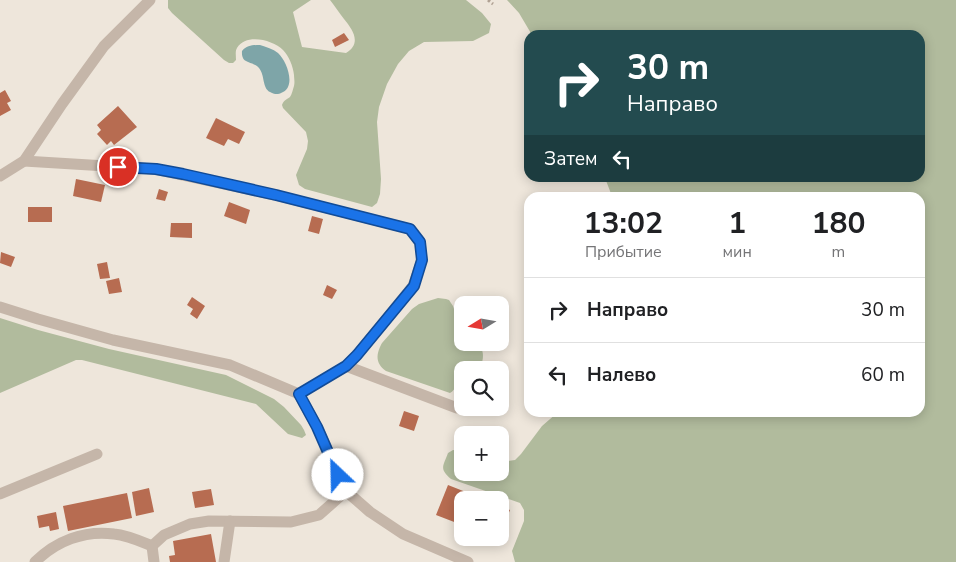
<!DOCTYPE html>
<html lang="ru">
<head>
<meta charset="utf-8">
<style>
	:root { --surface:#fff; --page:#f2f2f2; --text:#202124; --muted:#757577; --line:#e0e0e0 }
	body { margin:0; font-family:"Nunito Sans",sans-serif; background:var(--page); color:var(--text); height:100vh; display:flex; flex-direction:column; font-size:19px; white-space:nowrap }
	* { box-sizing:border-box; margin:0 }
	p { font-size:16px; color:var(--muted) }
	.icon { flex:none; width:28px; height:28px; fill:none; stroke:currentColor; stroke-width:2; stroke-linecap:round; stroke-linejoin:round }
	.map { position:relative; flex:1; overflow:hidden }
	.details { position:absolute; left:524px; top:192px; width:401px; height:225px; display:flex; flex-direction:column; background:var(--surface); border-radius:15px; box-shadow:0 2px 12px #0003 }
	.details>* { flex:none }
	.guide { position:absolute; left:524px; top:30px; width:401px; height:152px; border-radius:15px; box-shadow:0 2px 12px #0003; background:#234b4f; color:#fff; overflow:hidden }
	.needle { width:32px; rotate:259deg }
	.controls { position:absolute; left:454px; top:296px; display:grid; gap:10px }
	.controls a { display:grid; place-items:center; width:55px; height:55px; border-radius:10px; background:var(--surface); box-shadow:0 2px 12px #0003; font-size:25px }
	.pin { position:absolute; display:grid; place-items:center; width:42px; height:42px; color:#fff; margin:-21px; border:2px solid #fff; border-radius:50%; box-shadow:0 1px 5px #0007 }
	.me { position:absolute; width:55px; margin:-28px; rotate:336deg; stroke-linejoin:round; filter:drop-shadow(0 0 4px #0008) }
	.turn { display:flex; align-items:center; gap:18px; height:105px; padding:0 20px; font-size:22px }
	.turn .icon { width:65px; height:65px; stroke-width:2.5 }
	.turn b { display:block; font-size:35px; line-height:42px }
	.then { display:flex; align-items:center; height:48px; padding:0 20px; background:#0003; gap:10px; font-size:19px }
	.eta { display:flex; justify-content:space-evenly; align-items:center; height:85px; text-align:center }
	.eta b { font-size:30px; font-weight:700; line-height:35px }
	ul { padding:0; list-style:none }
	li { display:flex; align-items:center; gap:15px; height:65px; padding:0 20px; border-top:1px solid var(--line) }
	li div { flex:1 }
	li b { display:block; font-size:19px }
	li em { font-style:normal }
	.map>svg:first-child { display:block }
	.green { fill:#b1bb9d }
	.water { fill:#7ea5a8 }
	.building { fill:#b76c51 }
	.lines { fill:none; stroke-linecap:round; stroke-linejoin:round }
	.path { stroke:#b0a193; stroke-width:3; stroke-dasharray:2.5 2.5; stroke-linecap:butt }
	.lane { stroke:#c5b6a9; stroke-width:11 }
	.route-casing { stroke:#114b97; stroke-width:12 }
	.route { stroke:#1a73e8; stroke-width:9 }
</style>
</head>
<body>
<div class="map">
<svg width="956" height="562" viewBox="0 0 956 562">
	<rect width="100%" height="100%" fill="#eee6db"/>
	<g class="green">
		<path d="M168 0H311L293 12 302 47 346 53C362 43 353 30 344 19 339 13 335 6 330 0H466L482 13 491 24 489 33 473 41 424 42 409 51 398 64 387 84 379 107 377 122 381 179 380 194 377 203 372 207 305 189 299 185 296 175 307 149 308 141 306 132 283 108 282 105C284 100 286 100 290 97 292 94 293 89 294 86 295 82 294 78 294 75 293 66 289 56 283 50 273 40 246 33 237 48 235 51 236 56 236 60L233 63H229L224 60 172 13 168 8Z"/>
		<path d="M507 0H956V562H515L512 551 524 521V510L520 503 451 479C439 468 443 467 448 453L453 450 462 451V472H500V460L507 461 515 460 521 454 542 426 557 413 920 412V198L612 197 610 191 605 178H920V35H532L519 13Z"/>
		<path d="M438 298 446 299 449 300 453 306 459 324 462 331V342C466 342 472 342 475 343 486 347 484 362 479 369L462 370C462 376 456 390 450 393L386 371C375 363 376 354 382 343L412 309 419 304Z"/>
		<path d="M0 318 38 330 109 349 226 375 274 399 284 407 301 425 304 430 306 435 302 438 288 434 256 404 82 360H76L0 393Z"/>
	</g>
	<path class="water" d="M260 45C266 47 273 49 278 53 287 61 297 88 281 93 278 95 273 94 270 92 262 88 265 75 259 68 252 60 241 65 242 51 247 45 253 45 260 45Z"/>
	<g class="building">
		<path d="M344 33 349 40 335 47 332 40Z"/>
		<path d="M5 90 11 101 7 103 11 110 0 116V93Z"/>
		<path d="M118 106 137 127 114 145 111 141 107 145 97 134 101 130 97 125Z"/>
		<path d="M216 118 245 132 239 144 228 139 224 146 206 138Z"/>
		<path d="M76 179 105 185 101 202 73 196Z"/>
		<path d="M159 189 168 192 165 201 156 199Z"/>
		<path d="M229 202 250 210 246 224 224 216Z"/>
		<rect x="28" y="207" width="24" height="15"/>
		<path d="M312 216 323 219 319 234 308 231Z"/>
		<path d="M171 223H192V238L170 237Z"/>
		<path d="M1 252 15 257 11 267 0 263Z"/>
		<path d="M107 262 110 278 100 279 97 264Z"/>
		<path d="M119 278 122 292 109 294 106 281Z"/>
		<path d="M327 285 337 290 332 299 323 295Z"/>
		<path d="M192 297 205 306 197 319 190 314 193 309 187 305Z"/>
		<path d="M404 411 419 416 414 431 399 426Z"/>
		<path d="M448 485 486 500H462V525L436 515Z"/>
		<path d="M149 488 154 512 136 516 132 492Z"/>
		<path d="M211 489 214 505 195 508 192 492Z"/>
		<path d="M127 493 132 518 68 531 63 506Z"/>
		<path d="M500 506 510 510 500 534Z"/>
		<path d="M56 512 59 529 50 531 49 526 39 528 37 516Z"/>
		<path d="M211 534 216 562H170L169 556 175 555 173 541Z"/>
	</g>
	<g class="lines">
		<path class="path" d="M488 0 493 4"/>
		<g class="lane">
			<path d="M24 161 155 169 275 195 410 229 420 242 422 260 413 286 357 355 346 366 299 394"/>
			<path d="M0 176 24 161 62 104 104 46 150 0"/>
			<path d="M0 307 38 319 113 340 230 365 299 394 317 427 346 491 370 512 403 534 468 562"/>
			<path d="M346 366 457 408"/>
			<path d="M0 494 97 454"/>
			<path d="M152 546 164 535 190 524 209 521 291 522 319 515 346 491"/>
			<path d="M152 546 154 562"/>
			<path d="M35 562C56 541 84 530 114 534 127 535 140 541 152 546"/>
			<path d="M224 562 230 521"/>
		</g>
	</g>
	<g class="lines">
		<defs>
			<path id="route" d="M118 167 156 169 183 174 276 195 410 229 420 242 422 260 414 286 357 355 346 366 299 394 317 427 338 475"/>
		</defs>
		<use href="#route" class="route-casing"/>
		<use href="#route" class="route"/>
	</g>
</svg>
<div class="controls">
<a><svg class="needle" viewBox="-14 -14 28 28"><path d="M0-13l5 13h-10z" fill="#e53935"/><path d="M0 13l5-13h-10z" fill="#757577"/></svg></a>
<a><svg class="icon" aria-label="search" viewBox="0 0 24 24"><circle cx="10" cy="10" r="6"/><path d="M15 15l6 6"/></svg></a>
<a>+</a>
<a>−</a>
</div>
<div class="pin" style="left:118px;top:167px;background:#d93025"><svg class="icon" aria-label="arrive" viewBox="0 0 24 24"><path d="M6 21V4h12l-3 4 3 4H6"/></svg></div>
<svg class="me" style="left:338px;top:475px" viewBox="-20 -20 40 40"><circle r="19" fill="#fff"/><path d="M0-13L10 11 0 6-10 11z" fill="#1a73e8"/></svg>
<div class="guide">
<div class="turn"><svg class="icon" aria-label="right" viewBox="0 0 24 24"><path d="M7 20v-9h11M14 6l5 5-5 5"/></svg><div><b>30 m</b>Направо</div></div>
<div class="then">Затем<svg class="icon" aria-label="left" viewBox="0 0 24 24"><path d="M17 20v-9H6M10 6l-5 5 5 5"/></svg></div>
</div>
<section class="details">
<div class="eta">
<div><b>13:02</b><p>Прибытие</p></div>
<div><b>1</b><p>мин</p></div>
<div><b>180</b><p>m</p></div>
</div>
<ul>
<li><svg class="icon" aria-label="right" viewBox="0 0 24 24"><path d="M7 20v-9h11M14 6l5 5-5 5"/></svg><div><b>Направо</b></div><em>30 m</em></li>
<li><svg class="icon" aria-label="left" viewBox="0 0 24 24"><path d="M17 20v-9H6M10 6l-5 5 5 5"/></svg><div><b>Налево</b></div><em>60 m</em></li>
</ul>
</section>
</div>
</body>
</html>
